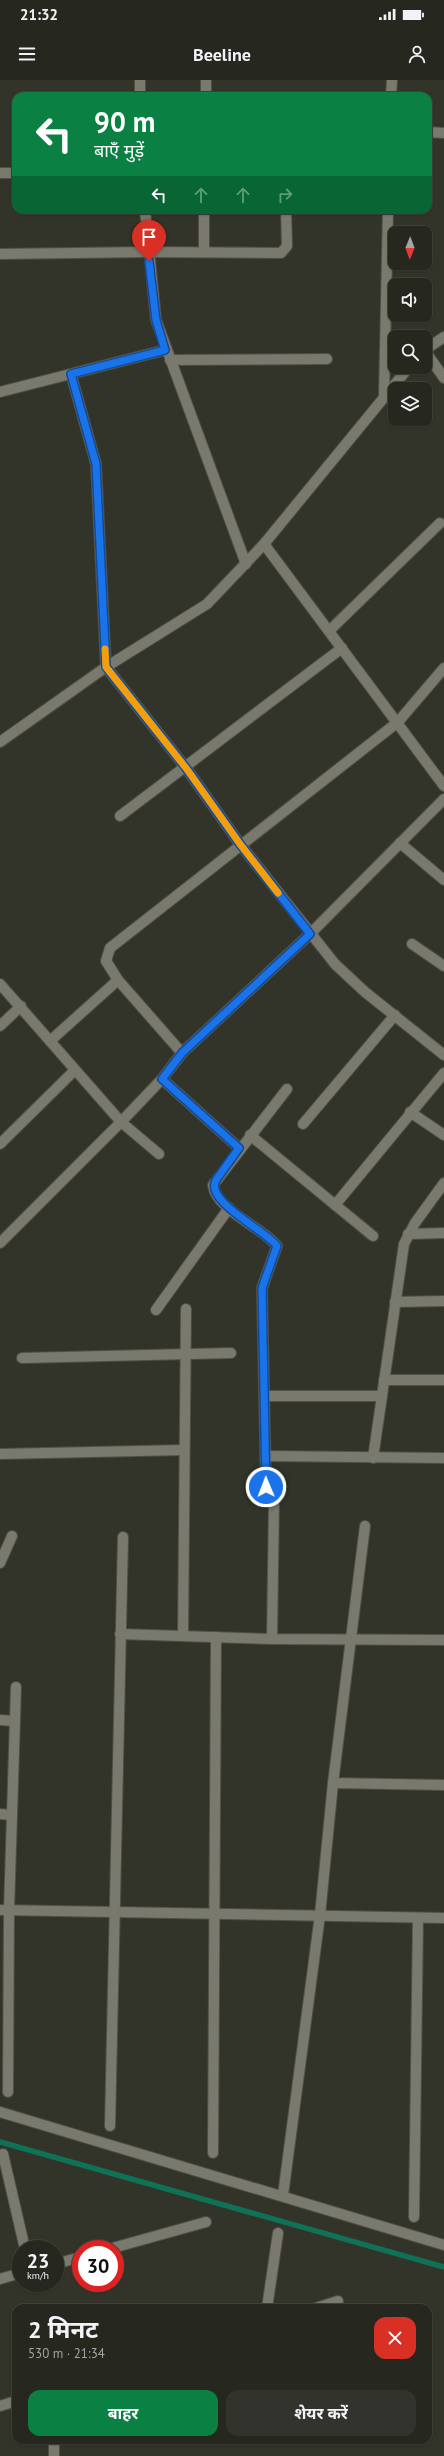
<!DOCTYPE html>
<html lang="hi">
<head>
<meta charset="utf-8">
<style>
	:root { --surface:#26271f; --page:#32332c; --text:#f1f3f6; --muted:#a4a5a4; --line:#42443d; --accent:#0b8043 }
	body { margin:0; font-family:"PT Sans","Noto Sans Devanagari",sans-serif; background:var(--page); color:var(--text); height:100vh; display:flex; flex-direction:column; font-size:15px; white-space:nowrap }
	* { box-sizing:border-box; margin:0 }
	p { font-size:13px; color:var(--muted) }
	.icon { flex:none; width:22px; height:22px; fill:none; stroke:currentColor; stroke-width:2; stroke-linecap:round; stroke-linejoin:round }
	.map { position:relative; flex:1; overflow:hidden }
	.sheet { position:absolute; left:12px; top:2224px; width:420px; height:140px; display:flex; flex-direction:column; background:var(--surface); border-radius:12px; box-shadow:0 1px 3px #0004,0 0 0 1px var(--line) }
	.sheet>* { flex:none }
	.banner { position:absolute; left:12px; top:12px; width:420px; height:122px; border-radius:12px; box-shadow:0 1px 3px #0004,0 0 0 1px var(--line); background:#0b8043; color:#fff; overflow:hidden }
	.needle { width:26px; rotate:181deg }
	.fabs { position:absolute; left:388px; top:146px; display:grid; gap:8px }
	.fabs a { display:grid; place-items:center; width:44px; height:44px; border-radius:8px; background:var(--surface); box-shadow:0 1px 3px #0004,0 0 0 1px var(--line); font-size:20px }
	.speed { position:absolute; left:12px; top:2160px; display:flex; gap:8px; font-size:20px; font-weight:700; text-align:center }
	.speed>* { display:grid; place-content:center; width:52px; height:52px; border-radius:50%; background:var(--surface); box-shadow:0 1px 3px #0004,0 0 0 1px var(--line); line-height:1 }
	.speed small { font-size:10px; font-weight:400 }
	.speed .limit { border:6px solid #d22; background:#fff; color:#111 }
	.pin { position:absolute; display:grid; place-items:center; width:34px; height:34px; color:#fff; margin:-41px -17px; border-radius:50% 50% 50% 0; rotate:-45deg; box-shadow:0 0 4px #0007 }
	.pin .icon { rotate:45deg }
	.me { position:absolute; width:44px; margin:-22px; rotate:359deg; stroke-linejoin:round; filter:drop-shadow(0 0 3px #0008) }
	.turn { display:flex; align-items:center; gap:14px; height:84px; padding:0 16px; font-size:18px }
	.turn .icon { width:52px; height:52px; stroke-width:2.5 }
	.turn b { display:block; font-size:28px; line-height:34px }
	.lanes { display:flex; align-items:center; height:38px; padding:0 16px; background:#0003; justify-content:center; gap:20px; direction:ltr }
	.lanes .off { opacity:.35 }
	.round { display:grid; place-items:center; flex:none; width:42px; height:42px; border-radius:12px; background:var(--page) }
	.head { display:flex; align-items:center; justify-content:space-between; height:68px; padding:0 16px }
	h1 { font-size:24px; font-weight:700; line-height:30px }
	.action { display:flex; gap:8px; margin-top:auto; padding:8px 16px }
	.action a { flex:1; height:46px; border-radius:12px; background:var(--accent); color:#fff; font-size:16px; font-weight:700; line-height:46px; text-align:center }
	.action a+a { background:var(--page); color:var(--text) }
	.status { display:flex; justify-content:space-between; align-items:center; height:28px; padding:0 20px; background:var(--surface); direction:ltr }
	.status svg { height:11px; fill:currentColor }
	header { display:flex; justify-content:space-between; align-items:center; height:52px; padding:0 16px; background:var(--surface); font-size:18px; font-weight:700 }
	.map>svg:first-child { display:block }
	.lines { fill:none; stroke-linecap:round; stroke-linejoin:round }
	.stream { stroke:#0f7257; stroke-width:5.5 }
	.minor-casing { stroke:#505047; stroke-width:12 }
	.tertiary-casing { stroke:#505047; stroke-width:12 }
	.minor { stroke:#797a6d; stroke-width:10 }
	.tertiary { stroke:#797a6d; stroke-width:10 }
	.route-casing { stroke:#114b97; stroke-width:10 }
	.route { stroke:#1a73e8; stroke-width:7 }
	.slow { stroke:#f59e0b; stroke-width:7 }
</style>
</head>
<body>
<div class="status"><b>21:32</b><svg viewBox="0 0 49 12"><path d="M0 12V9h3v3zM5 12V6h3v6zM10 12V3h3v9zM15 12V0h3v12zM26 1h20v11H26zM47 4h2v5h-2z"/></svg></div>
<header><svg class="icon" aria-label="menu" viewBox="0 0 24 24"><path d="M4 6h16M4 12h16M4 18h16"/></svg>Beeline<svg class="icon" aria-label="person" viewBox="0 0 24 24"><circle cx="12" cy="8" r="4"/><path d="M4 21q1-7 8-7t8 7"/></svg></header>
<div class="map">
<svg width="444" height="2376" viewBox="0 0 444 2376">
	<rect width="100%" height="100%" fill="#333429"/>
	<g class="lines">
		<path class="stream" d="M0 2062 444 2187"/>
		<defs>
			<g id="minor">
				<path d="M140 0V16"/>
				<path d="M206 16V0"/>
				<path d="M391 16 392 0"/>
				<path d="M428 52 444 53"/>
				<path d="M0 93H16"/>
				<path d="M145 130 156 240 246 484"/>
				<path d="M204 172V130"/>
				<path d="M0 174 148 172 281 173 287 166 286 130"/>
				<path d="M425 271 444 298"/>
				<path d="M170 280 327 279"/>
				<path d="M71 294 96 384 106 587 186 688 240 764 335 884 365 912 444 975"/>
				<path d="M0 312 165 270"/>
				<path d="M384 317 388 130"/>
				<path d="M264 464 444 706"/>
				<path d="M329 551 440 443"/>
				<path d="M120 736 342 568"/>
				<path d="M400 763 444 800"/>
				<path d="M412 864 444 886"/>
				<path d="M0 904 121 1042 0 1163"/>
				<path d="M0 946 21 926"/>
				<path d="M50 961 118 900"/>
				<path d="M182 973 118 900 106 881 110 868 398 642 444 588"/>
				<path d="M162 999 239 1068"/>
				<path d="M410 1032 444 1055"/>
				<path d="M303 1044 395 935"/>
				<path d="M250 1055 373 1156"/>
				<path d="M0 1064 75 990"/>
				<path d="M159 1074 121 1042 162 999 182 973 310 854 444 719"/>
				<path d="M335 1125 444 993"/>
				<path d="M408 1154 444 1153"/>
				<path d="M395 1222 444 1221"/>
				<path d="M156 1230 229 1128"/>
				<path d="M22 1278 231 1273"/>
				<path d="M384 1300H444"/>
				<path d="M264 1316H382"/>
				<path d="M0 1374 183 1370"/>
				<path d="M266 1376 444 1378"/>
				<path d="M373 1378 404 1164 415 1143 444 1103"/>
				<path d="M266 1407 262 1208 277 1166C262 1147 216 1130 213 1105L287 1009"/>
				<path d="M0 1483 12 1456"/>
				<path d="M120 1554 272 1559 444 1560"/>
				<path d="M183 1556 186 1229"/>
				<path d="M272 1559 274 1421"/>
				<path d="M0 1640 15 1641"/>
				<path d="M333 1703 444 1705"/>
				<path d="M0 1734 12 1735"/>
				<path d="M0 1830 444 1838"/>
				<path d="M8 2012 9 1830 16 1607"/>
				<path d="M0 2032 444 2165"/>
				<path d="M110 2046 123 1457"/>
				<path d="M213 2073 216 1557"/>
				<path d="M3 2074 25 2169"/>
				<path d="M283 2115 320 1835 333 1703 365 1446"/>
				<path d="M414 2137 418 1838"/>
				<path d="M109 2169 206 2142"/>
				<path d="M55 2184 81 2177"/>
				<path d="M0 2199 21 2193"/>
				<path d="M267 2228 278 2153"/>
				<path d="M316 2228 338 2221"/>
				<path d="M0 2326 16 2321"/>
				<path d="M54 2376V2360"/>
			</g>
			<g id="tertiary">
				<path d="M425 270 444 257"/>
				<path d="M0 662 106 587 207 524 264 464 409 287"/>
			</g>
		</defs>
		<use href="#minor" class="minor-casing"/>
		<use href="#tertiary" class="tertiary-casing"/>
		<use href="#minor" class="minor"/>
		<use href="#tertiary" class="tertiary"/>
	</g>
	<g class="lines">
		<defs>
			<path id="route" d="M149 181 156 240 165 270 71 294 96 384 106 587 186 688 240 764 310 854 182 973 162 999 239 1068 216 1100C204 1121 265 1150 277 1166L262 1208 266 1407"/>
		</defs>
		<use href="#route" class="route-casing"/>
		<use href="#route" class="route"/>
		<path class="slow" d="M105 569 106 587 186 688 240 764 278 813"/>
	</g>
</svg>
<div class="fabs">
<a><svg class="needle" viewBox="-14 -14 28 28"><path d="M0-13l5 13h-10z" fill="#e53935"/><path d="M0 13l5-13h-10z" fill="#a4a5a4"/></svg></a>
<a><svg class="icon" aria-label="sound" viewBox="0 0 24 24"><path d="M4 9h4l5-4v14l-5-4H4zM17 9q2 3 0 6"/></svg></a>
<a><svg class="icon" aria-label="search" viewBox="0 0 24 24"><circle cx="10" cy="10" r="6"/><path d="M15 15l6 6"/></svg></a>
<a><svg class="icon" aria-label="layers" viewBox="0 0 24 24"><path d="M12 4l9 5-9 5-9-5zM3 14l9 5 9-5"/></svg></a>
</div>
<div class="speed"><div>23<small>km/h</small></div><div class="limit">30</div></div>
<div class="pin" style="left:149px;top:181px;background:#d93025"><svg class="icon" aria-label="arrive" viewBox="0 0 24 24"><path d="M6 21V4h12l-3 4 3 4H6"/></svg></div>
<svg class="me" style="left:266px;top:1407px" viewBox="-20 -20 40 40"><circle r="17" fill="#1a73e8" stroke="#fff" stroke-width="3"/><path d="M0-11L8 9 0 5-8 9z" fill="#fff"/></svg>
<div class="banner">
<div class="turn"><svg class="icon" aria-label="left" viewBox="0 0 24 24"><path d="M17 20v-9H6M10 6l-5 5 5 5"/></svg><div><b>90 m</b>बाएँ मुड़ें</div></div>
<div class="lanes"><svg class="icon" aria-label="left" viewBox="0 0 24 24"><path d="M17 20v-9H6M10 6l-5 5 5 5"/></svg><svg class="icon off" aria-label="ahead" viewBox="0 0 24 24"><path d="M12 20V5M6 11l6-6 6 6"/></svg><svg class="icon off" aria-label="ahead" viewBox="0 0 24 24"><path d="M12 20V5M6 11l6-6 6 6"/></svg><svg class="icon off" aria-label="right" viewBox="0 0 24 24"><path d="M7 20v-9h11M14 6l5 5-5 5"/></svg></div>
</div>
<section class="sheet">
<div class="head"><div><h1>2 मिनट</h1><p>530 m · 21:34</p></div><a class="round" style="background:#d93025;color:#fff"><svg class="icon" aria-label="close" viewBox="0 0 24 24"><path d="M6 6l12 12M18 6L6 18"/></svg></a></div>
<div class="action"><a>बाहर</a><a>शेयर करें</a></div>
</section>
</div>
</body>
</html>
